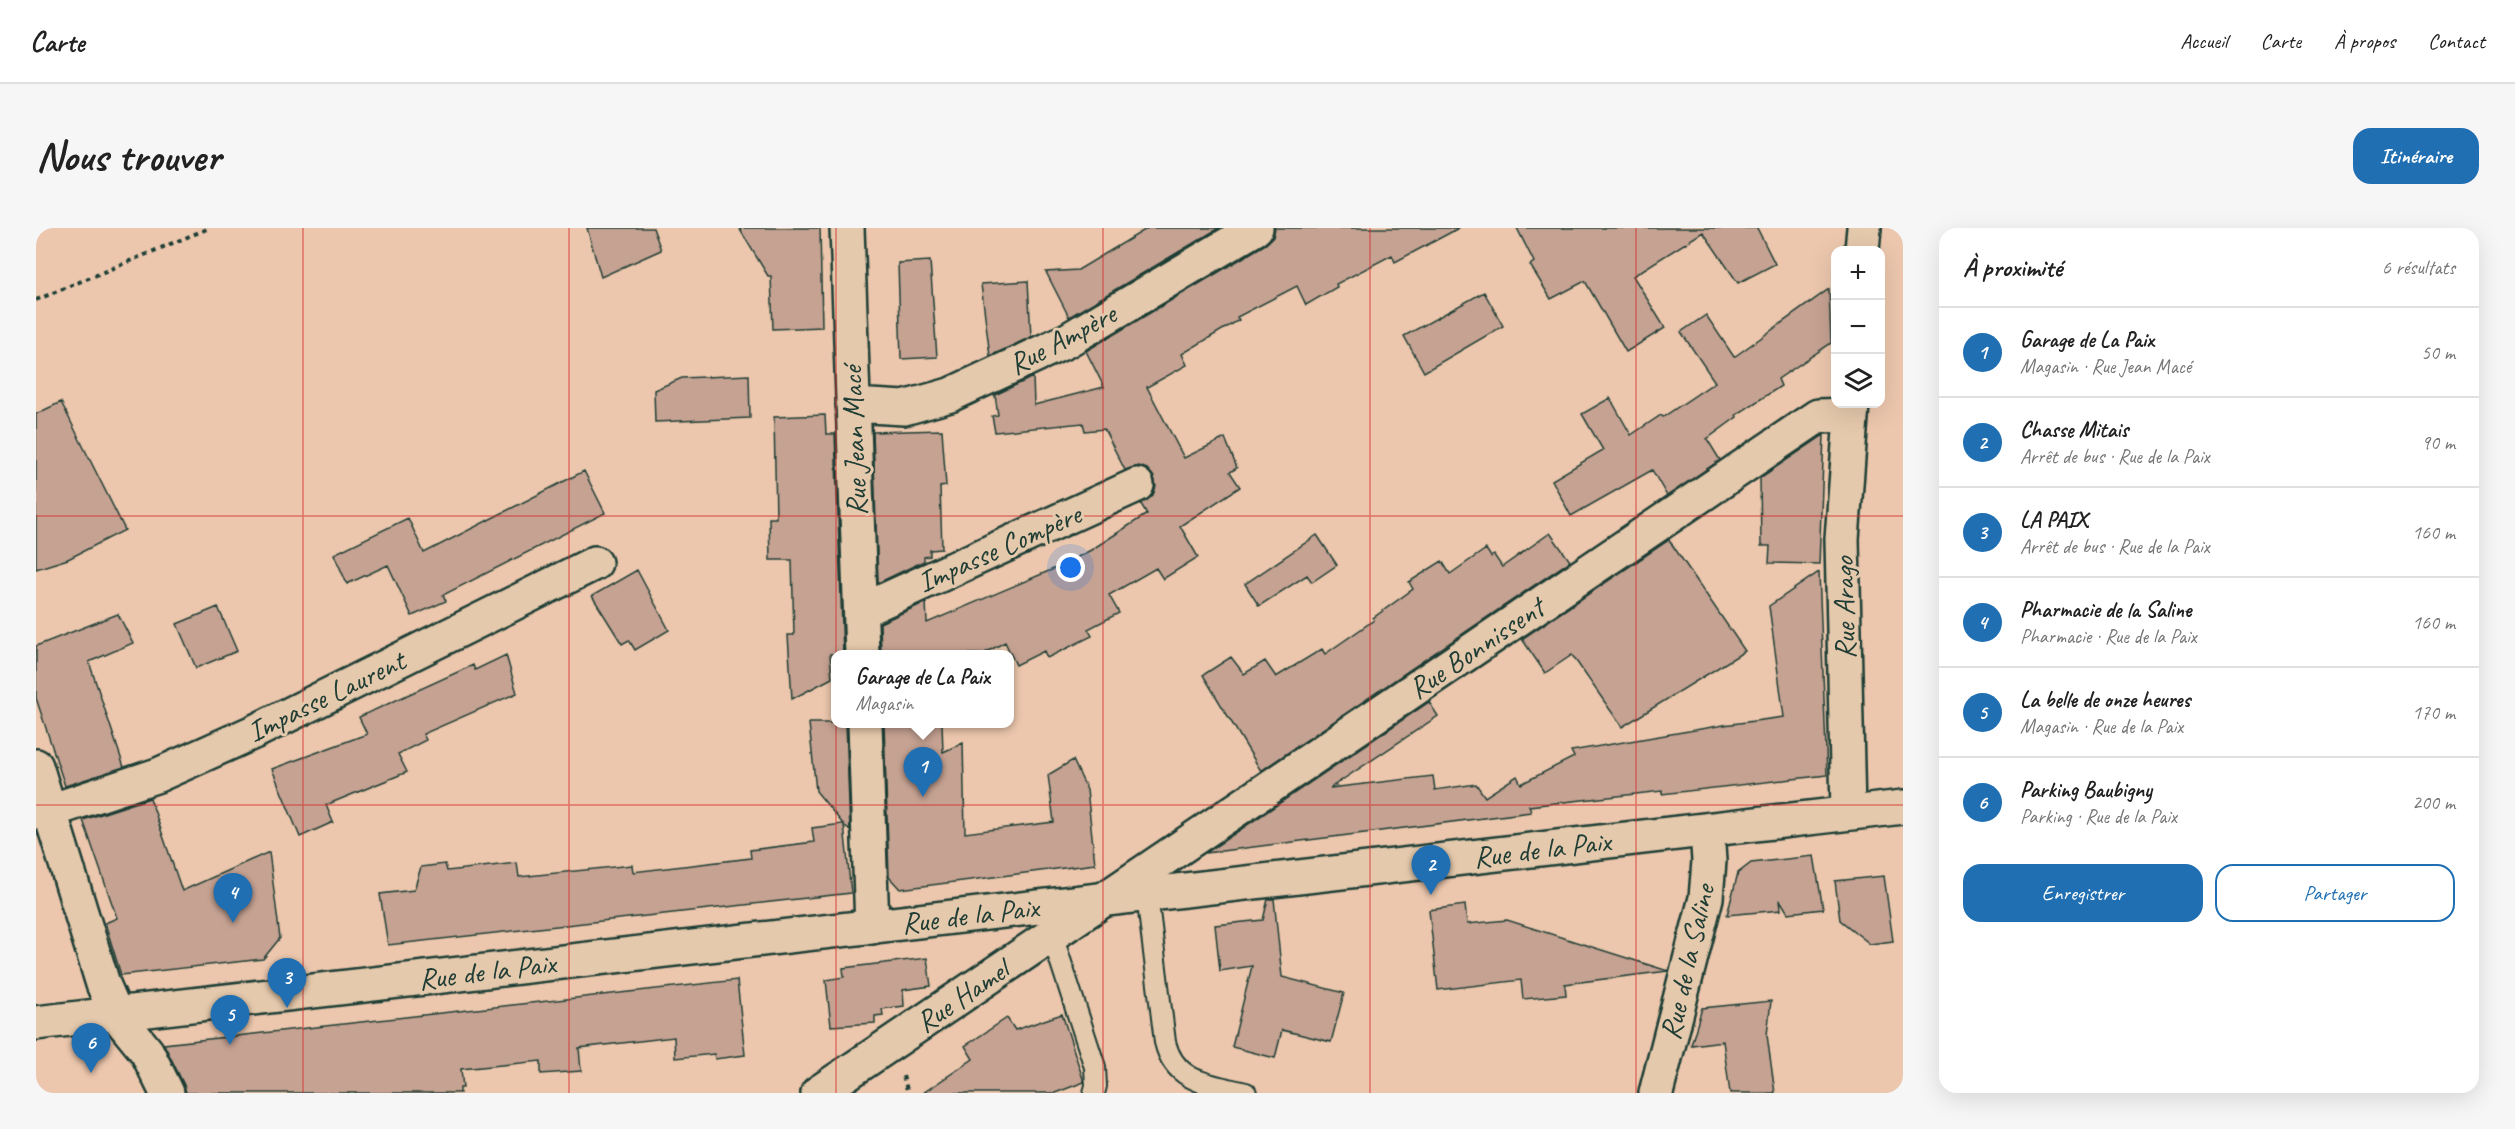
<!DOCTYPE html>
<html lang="fr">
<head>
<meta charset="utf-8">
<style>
  :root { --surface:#fff; --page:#f6f6f6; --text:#222; --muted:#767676; --line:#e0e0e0; --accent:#1f6fb2 }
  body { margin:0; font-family:Caveat,sans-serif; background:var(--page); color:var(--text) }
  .controls { position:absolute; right:18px; top:18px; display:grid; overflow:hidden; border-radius:12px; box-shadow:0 6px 24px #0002 }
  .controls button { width:54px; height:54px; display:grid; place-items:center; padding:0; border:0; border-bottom:2px solid var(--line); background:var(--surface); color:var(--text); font:30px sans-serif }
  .you { position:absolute; left:1035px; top:340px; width:21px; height:21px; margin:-15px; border:4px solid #fff; border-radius:50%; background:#1a73e8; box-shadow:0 0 0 9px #1a73e833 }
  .badge { display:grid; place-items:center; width:39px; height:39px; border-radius:50%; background:var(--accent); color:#fff; font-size:20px; font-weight:700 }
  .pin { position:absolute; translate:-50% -50px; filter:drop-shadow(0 2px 3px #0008) }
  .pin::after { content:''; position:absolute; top:32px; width:21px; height:18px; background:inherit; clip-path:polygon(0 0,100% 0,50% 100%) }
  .popup { position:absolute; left:795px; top:422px; width:183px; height:78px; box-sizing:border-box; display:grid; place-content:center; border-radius:12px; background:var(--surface); filter:drop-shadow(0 2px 4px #0005); font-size:20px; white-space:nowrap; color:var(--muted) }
  .popup b { font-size:22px; color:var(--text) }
  .popup::after { content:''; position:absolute; left:50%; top:100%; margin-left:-12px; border:12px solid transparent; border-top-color:var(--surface) }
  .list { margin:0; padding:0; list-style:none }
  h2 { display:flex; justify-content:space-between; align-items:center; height:78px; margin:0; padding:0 24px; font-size:26px }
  h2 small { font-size:20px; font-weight:400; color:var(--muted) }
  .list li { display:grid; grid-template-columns:39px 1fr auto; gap:18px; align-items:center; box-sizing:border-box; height:90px; padding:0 24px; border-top:2px solid var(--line) }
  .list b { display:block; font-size:22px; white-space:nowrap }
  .list p { margin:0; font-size:20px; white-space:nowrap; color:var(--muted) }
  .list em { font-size:20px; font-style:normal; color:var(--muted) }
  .actions { display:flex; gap:12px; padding:18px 24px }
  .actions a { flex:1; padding:14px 0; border:2px solid var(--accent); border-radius:18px; text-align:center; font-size:21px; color:var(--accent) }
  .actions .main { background:var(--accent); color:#fff }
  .icon { flex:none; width:33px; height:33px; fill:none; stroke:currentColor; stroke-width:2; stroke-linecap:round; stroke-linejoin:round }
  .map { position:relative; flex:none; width:1867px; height:865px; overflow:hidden; border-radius:18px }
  header { display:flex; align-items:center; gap:36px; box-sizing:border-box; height:84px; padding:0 30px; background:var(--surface); border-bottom:2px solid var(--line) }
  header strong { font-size:28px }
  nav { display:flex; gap:33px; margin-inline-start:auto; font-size:21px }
  .intro { display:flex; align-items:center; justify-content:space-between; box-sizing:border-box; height:144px; padding:0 36px }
  h1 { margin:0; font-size:42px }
  .button { padding:15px 27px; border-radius:18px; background:var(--accent); color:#fff; font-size:21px; font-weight:700 }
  main { display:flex; gap:36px; padding:0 36px }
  aside { flex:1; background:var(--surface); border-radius:18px; box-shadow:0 6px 24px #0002 }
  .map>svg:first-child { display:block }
</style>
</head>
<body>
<header>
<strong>Carte</strong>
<nav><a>Accueil</a><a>Carte</a><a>À propos</a><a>Contact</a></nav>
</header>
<div class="intro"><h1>Nous trouver</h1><a class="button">Itinéraire</a></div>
<main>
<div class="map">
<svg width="1867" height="865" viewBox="0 0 1867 865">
  <rect width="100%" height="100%" fill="#ecc7ad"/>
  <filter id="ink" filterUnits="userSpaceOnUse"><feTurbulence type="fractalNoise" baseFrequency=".0167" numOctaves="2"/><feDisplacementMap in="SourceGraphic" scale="12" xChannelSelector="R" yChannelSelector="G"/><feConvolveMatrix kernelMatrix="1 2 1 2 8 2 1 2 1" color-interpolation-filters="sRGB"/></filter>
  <g filter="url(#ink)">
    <!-- building -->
    <path fill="#c6a292" stroke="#1f3d34" stroke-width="1.5" d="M551,0H617L625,22L565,49Z
      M703,0H784L786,99L737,101L735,48H732Z
      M1112,0H1183L1033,89L1010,44L1042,42Z
      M1239,0H1423L1359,34L1356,27L1300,56L1301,59L1270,77L1261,58L1201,89L1203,92L1146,126L1151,137L1111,159L1148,230L1189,210L1201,240L1194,244L1204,259L1144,298L1162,329L1127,351L1120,340L1073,367L1083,385L1052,401L1056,408L1011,430L1008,423L980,437L969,414L947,426H845L844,395L890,374L891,395L1020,340L1055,322L1111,286L1105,276L1117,267L1120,258L1118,249L1111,241L1103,238L1089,242L1068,201L1049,203L1047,195L959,204L956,188L962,187L959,167L997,149L998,177L1068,159L1050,123L1230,16L1237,9Z
      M1481,0H1721L1739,36L1702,55L1667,4L1597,48L1629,100L1590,124L1549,53L1515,71L1494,37L1498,34Z
      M894,33L901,129L865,131L862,35Z
      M992,53L995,109L954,128L945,56Z
      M1793,61L1795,115L1742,151L1745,158L1700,187L1701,189L1671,211L1684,232L1631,268L1616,242L1535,288L1516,252L1567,222L1546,186L1574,170L1595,207L1625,187L1627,189L1679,154L1645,104L1670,87L1698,129Z
      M1448,64L1467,98L1388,144L1368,108Z
      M713,147L714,190L619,194L618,162L646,150Z
      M25,174L89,302L32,331L0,341V186Z
      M789,187L790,206H799L807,426H794L796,450L756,471L752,407H758L756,332H734L733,290H740L738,189Z
      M906,202L910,258L904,259L906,321L894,322V328L888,329V333L842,355L837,204Z
      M1788,207L1783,336L1733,335L1734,318H1725L1724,250Z
      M548,243L569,285L407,367L410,373L376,388L352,337L311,356L298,326L372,290L388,325Z
      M1514,305L1534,333L1225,543L1167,447L1195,429L1208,446L1229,433L1240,449L1286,421L1289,426L1338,392L1337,390L1377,361L1373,354L1406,333L1414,346L1450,321L1455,329L1458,327L1466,339Z
      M1281,307L1301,337L1276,354L1271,347L1223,378L1209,356Z
      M1633,312L1709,423L1586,499L1536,427L1509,445L1486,411Z
      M601,342L633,402L599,422L593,412L586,416L556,368Z
      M1783,344L1791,547L1626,566V563L1493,578L1495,584L1170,625L1393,474L1402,488L1294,560L1397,548L1399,562L1440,556L1449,569L1481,548L1485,556L1538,529L1535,523L1688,497L1748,489L1733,378Z
      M182,379L201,423L160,440L141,396Z
      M82,386L97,415L53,434L88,539L29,558L0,470V418Z
      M470,427L481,465L387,506L390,512L362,526L371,544L290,577L297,594L264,609L236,541L331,506L323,489L437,437L439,442Z
      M773,495H810L814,603L808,597L815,665L352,717L344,666L378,662L385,639L409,636L411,643L481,635L483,649L596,637L597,644L715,630L714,622L778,614L776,600L807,596L780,563Z
      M848,495H906L907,524L927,515L929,605L1018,594L1012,547L1037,532L1051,562L1059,636L864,661L853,649Z
      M114,570L146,663L233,624L244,710L227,731L85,747L69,695L81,690L47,592Z
      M1778,628L1787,681L1752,685L1744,672L1745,682L1691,687L1702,645L1715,635Z
      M1848,648L1857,713L1834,716L1804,692L1799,653Z
      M1232,671H1238L1246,749L1308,765L1295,814L1246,802L1239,830L1196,819L1216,738L1184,743L1179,697L1227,692Z
      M1429,677L1431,696L1471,692L1632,743L1529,756L1530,767L1487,771L1485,752L1402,762L1393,682Z
      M891,730L895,758L867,762L868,778L846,781L847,787L839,788V795L795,798L790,752L808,749L807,740Z
      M701,752L709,827L679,831L678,826L639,830L638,809L543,820L545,843L505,846V833L425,841L427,860H424V865H150L148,857L128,816Z
      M1735,773L1731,807L1739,865H1694L1687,813L1655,817L1666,780Z
      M1026,786L1048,854L1019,865H887L937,831L929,818L971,790L979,802Z"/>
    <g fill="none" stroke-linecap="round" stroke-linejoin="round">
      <defs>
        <path id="lane" d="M1111,667L1129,814C1139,856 1175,856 1210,865
          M1016,707L1059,839L1060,858L1058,865"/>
        <path id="street" d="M811,0L826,426
          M817,177L868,180L914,167L1030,113L1220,0
          M825,383L1101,257
          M829,496L836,699
          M0,538L67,756L80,786L111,824L131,865
          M0,584L29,578L122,547L220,503L559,335
          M782,865L1782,188L1815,187
          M1620,865L1670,670L1673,633L1671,602"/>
        <path id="secondary" d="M1826,22L1828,0
          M1812,585L1806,311L1816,176
          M0,795L1867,579"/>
      </defs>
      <!-- lane casing -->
      <use href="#lane" stroke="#1f3d34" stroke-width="24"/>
      <!-- street casing -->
      <use href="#street" stroke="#1f3d34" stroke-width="38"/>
      <!-- secondary casing -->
      <use href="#secondary" stroke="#1f3d34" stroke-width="38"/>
      <!-- path -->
      <path stroke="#1f3d34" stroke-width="4" stroke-dasharray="4.5 4.5" stroke-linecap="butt" d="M0,72L173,0
        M867,848L872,865"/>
      <!-- lane -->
      <use href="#lane" stroke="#e5c9ac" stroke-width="20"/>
      <!-- street -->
      <use href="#street" stroke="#e5c9ac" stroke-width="33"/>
      <!-- secondary -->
      <use href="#secondary" stroke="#e5c9ac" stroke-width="33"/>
    </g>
  </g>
  <!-- grid -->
  <path fill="none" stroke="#d62828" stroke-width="1.5" stroke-opacity="0.55" d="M267,0V865M533,0V865M800,0V865M1067,0V865M1334,0V865M1600,0V865M0,288H1867M0,577H1867"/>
  <g text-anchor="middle" stroke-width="6" stroke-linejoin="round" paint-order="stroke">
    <!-- street labels -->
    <g font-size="30" fill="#1f3d34" stroke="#e5c9ac">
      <text transform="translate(1026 111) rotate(-28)" y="10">Rue Ampère</text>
      <text transform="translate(818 213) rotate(-92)" y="10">Rue Jean Macé</text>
      <text transform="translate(963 320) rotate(-24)" y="10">Impasse Compère</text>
      <text transform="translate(1808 380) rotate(-91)" y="10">Rue Arago</text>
      <text transform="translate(1440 420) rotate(-34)" y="10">Rue Bonnissent</text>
      <text transform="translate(290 468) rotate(-26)" y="10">Impasse Laurent</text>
      <text transform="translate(1506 621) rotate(-7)" y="10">Rue de la Paix</text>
      <text transform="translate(934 687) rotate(-7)" y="10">Rue de la Paix</text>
      <text transform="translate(1651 734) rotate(-77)" y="10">Rue de la Saline</text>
      <text transform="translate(451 743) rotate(-7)" y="10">Rue de la Paix</text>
      <text transform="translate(926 768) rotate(-34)" y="10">Rue Hamel</text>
    </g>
  </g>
</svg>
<div class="controls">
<button>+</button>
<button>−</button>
<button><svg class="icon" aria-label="layers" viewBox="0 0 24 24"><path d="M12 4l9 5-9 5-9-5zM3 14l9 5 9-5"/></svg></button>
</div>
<div class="you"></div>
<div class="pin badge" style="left:887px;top:569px">1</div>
<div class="popup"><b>Garage de La Paix</b>Magasin</div>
<div class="pin badge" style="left:1395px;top:667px">2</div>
<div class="pin badge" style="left:251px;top:780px">3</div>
<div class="pin badge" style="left:197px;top:695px">4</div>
<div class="pin badge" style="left:194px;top:817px">5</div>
<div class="pin badge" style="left:55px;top:845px">6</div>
</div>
<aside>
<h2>À proximité<small>6 résultats</small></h2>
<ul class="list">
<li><span class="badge">1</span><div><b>Garage de La Paix</b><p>Magasin · Rue Jean Macé</p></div><em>50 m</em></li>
<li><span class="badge">2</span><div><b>Chasse Mitais</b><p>Arrêt de bus · Rue de la Paix</p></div><em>90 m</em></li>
<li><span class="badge">3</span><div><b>LA PAIX</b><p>Arrêt de bus · Rue de la Paix</p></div><em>160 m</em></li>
<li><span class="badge">4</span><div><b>Pharmacie de la Saline</b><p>Pharmacie · Rue de la Paix</p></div><em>160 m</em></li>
<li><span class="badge">5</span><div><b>La belle de onze heures</b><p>Magasin · Rue de la Paix</p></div><em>170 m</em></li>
<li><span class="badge">6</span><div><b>Parking Baubigny</b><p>Parking · Rue de la Paix</p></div><em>200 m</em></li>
</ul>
<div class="actions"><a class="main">Enregistrer</a><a>Partager</a></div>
</aside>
</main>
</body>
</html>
